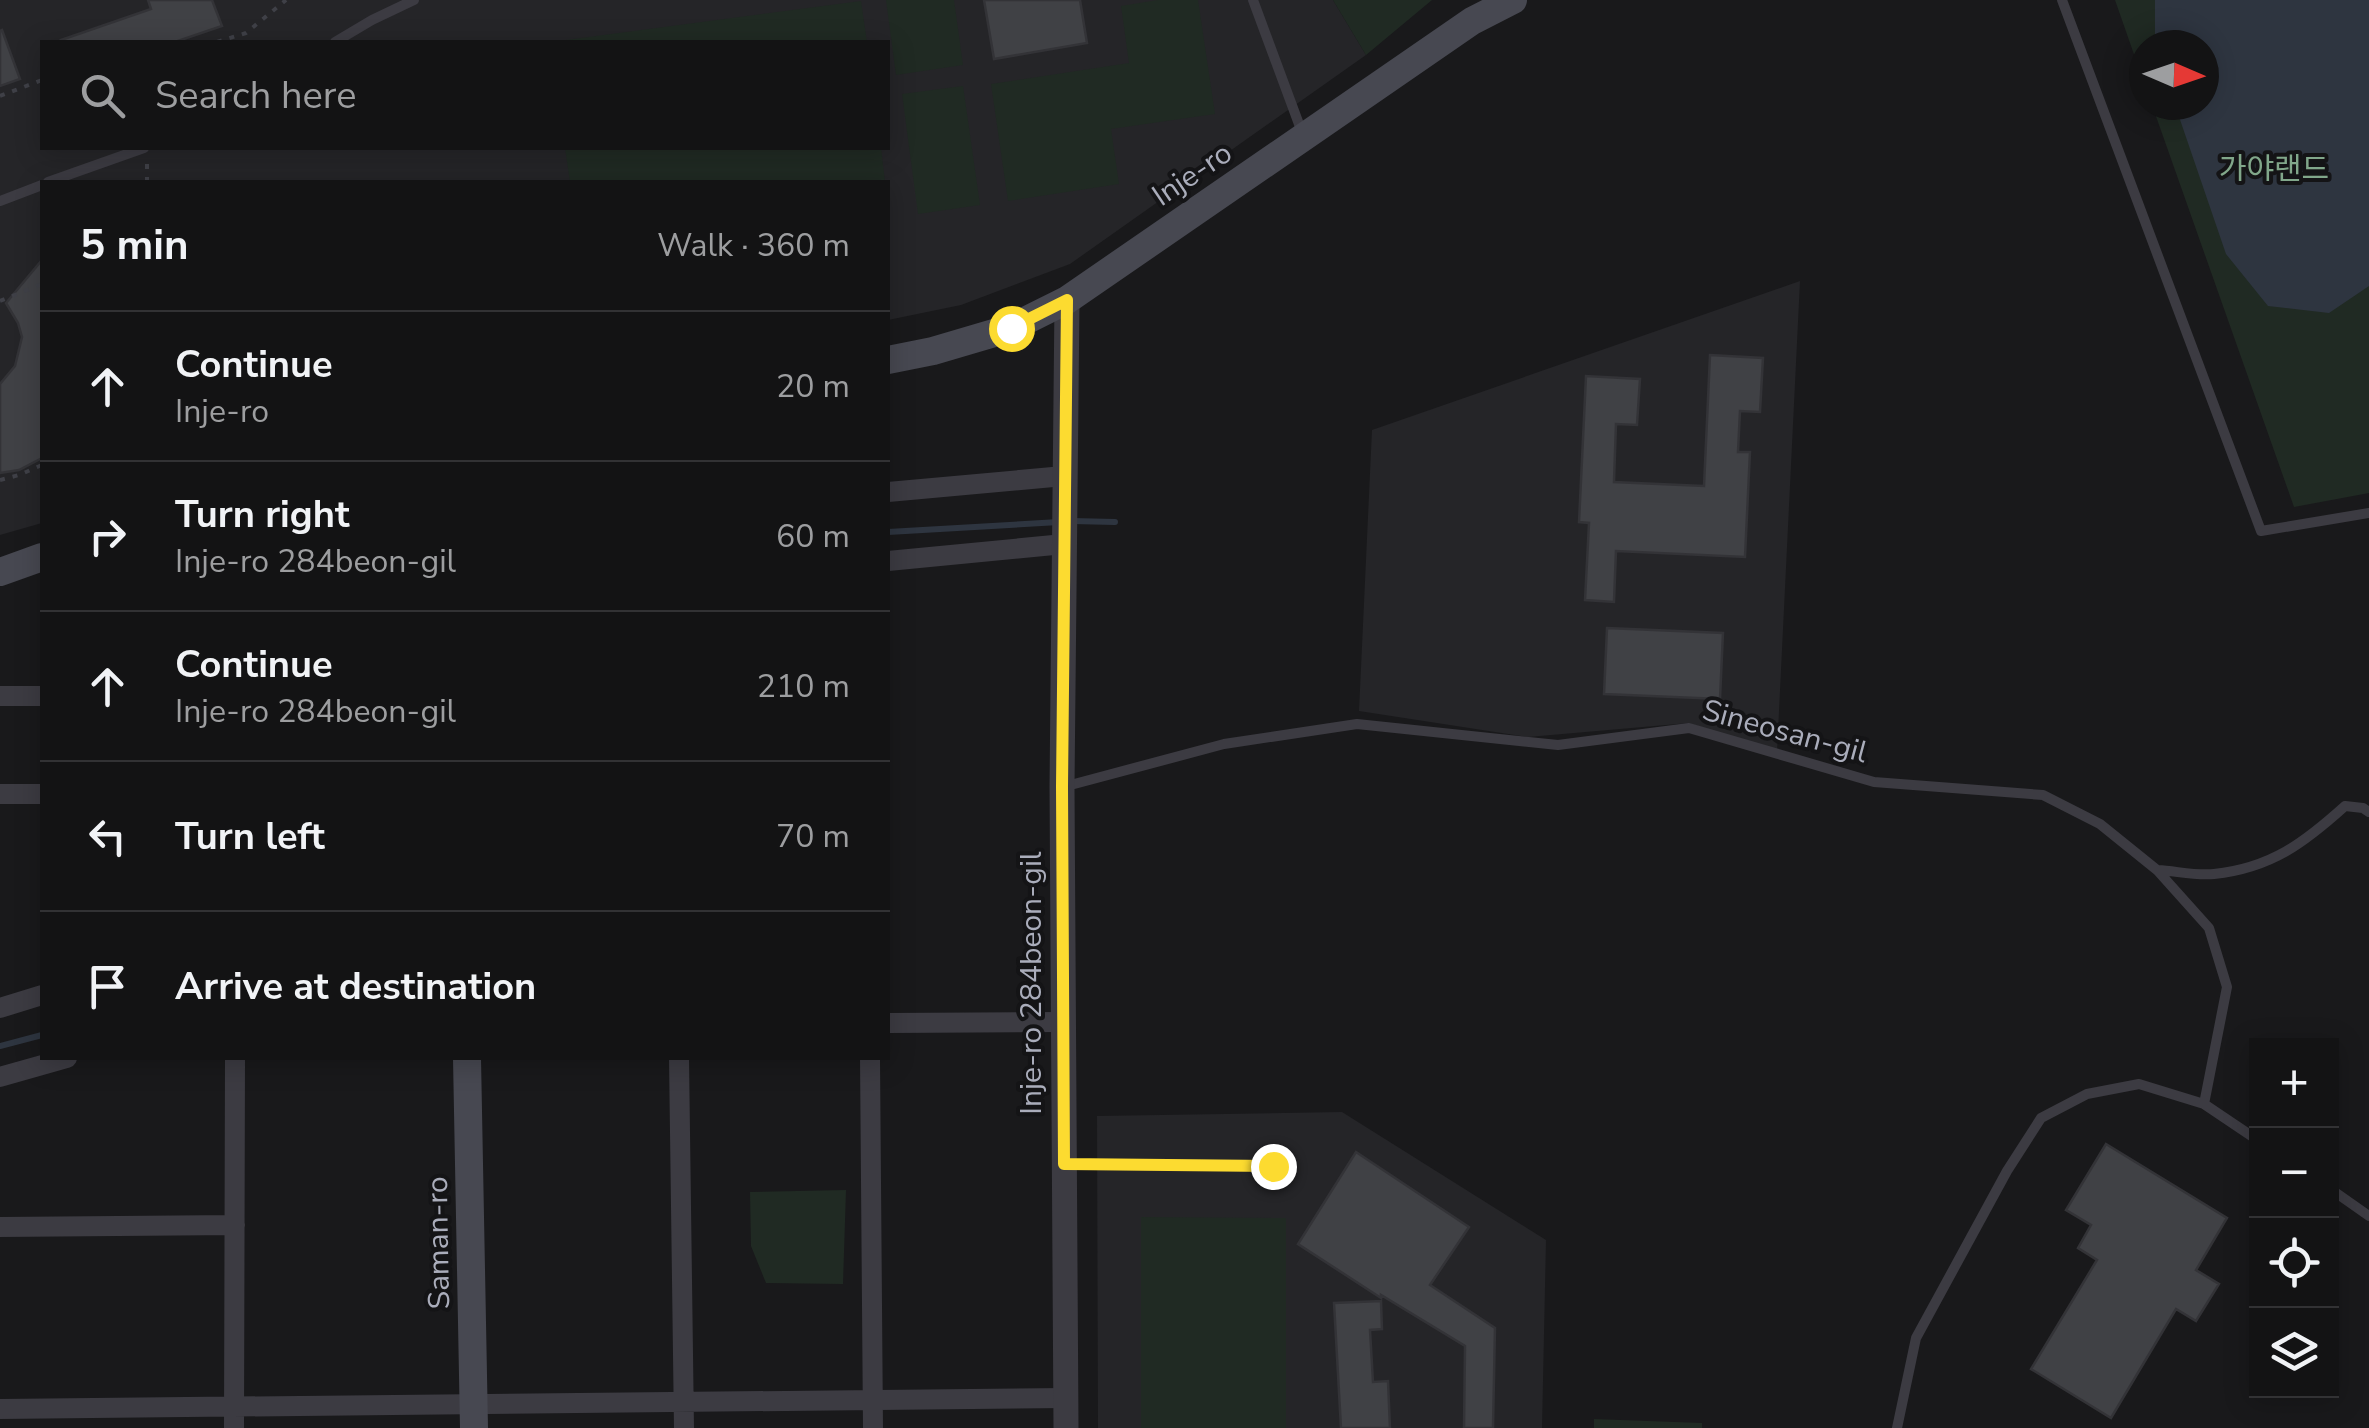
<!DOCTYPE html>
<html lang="en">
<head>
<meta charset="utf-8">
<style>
  :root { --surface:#131314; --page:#202022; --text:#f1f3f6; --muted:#9d9ea0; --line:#323234 }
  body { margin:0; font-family:"Nunito Sans","Noto Sans KR",sans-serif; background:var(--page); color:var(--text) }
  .controls { position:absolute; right:30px; bottom:30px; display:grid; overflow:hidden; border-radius:0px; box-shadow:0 5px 25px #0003 }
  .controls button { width:90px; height:90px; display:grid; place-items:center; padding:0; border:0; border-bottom:2px solid var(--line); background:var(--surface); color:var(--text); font:50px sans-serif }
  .compass { position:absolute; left:2129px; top:30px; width:90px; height:90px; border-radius:50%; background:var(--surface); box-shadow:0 5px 25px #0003; rotate:92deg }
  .stop { position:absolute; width:30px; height:30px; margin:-22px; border:8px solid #fcdb30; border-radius:50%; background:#fff }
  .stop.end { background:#fcdb30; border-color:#fff; box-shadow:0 2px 10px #0008 }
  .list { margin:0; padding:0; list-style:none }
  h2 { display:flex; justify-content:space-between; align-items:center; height:130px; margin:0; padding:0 40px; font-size:42px }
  h2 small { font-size:32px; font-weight:400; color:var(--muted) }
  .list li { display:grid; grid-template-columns:65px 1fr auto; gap:30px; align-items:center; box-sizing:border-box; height:150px; padding:0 40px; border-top:2px solid var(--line) }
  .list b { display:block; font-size:38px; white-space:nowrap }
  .list p { margin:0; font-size:32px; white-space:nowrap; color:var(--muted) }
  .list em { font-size:32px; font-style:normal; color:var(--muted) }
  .icon { flex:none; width:55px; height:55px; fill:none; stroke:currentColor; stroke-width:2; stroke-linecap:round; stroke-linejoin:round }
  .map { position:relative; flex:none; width:2369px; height:1428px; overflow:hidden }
  .search { position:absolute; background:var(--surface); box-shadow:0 5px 25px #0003; left:40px; top:40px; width:850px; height:110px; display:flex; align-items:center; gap:25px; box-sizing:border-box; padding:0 35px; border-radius:0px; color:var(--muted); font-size:38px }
  .panel { position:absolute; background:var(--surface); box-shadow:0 5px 25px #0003; left:40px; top:180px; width:850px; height:880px; border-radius:0px }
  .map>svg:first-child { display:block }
</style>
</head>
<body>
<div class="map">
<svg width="2369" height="1428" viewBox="0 0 2369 1428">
  <rect width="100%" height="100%" fill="#19191b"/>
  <!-- built -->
  <path fill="#252528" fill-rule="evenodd" d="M0,0H1333L1366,55L1070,264L961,305L888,320V182H42V523L0,535ZM42,42H888V148H42Z
    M1800,281L1777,752L1689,723L1528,737L1359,711L1372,430Z
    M1342,1112L1546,1240L1542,1428H1098L1097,1116Z"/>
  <!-- green -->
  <path fill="#202a23" d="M886,0H954L963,65L896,75Z
    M1158,0H1198L1215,114L1111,129L1119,184L1008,201L991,84L1129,63L1121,6Z
    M1333,0H1432L1366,55Z
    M2115,0H2369V493L2294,507L2152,105H2204V45H2144V83Z
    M861,1L867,42H551Z
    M963,86L980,205L918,214L902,94Z
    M565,148H881L885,182H570Z
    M846,1190L843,1284L766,1283L751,1246L750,1192Z
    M1141,1217L1286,1218V1428H1141Z
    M1594,1419L1702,1423V1428H1594Z"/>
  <!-- water -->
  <path fill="#2e3540" d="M2155,0H2369V286L2329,313L2268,306L2226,254L2175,105H2204V45H2155Z"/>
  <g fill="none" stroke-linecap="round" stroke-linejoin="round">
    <!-- stream -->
    <path stroke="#2e3540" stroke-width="6" d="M1072,521L1115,522
      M888,532L1059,522
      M0,1046L42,1035"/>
  </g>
  <!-- building -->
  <path fill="#404145" stroke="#333337" stroke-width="2.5" d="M148,0H212L222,26L175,42H62L61,40L151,9Z
    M984,0H1080L1087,43L994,59Z
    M2,30L20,79L0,86V31Z
    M42,260V458L19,470L0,473V384L15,366L22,337L18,323L6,303Z
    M1710,355L1763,358L1760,412L1740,411L1738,452H1750L1745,557L1616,551L1614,602L1585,600L1589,523L1579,522L1586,376L1640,379L1637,425L1616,424L1614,482L1704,486Z
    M1607,628L1723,633L1720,699L1604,694Z
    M2106,1144L2227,1218L2196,1270L2219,1284L2196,1321L2176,1309L2111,1418L2031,1369L2097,1260L2078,1248L2091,1225L2066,1210Z
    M1356,1152L1469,1227L1430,1285L1495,1328L1493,1428H1464L1465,1346L1381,1295V1298L1298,1244Z
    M1381,1301L1382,1329L1370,1330L1373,1382L1388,1381L1390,1428H1341L1334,1303Z"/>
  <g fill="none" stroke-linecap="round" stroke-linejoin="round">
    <!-- path -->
    <path stroke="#3f4047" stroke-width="4" stroke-dasharray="5 8" stroke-linecap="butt" d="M217,42L246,33L286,0
      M0,96L42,80
      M147,182V162
      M0,301L42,284
      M0,480L19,475L42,465"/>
    <!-- service -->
    <path stroke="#3c3b42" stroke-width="10" d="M1253,0L1303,135
      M2062,0L2261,531L2369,513
      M335,42L372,20L414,0
      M48,182L144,148
      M0,201L42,185
      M1063,787L1224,744L1357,724L1558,745L1689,728L1874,782L2043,795L2100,824L2157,870L2209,928L2227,987L2204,1104L2256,1139
      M2158,870C2176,871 2196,876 2214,874C2271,868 2304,843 2345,806L2363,808L2369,812
      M1065,1164L1273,1166
      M2332,1190L2369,1216
      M1897,1428L1916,1338L2007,1171L2041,1118L2087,1094L2139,1084L2204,1104"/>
    <!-- minor -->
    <path stroke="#3c3b42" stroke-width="20" d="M888,492L1064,476
      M888,561L1064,544
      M0,696H42
      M0,794H42
      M0,1008L42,995
      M888,1023L1065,1022
      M679,1058L684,1428
      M870,1058L873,1428
      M0,1077L67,1058
      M0,1227L235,1225
      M0,1409L1066,1398
      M234,1428L235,1058"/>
    <!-- tertiary -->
    <path stroke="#3c3b42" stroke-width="25" d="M1066,1428L1062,787L1067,300"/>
    <!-- secondary -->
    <path stroke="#474851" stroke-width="28" d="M888,360L933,351L1011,328L1067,300L1472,21L1513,0
      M0,572L42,557
      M467,1058L474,1428"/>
  </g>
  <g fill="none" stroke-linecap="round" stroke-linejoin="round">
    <!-- route -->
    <path stroke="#fcdb30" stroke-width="12" d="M1011,328L1067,300L1062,787L1064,1164L1273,1166"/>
  </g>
  <g text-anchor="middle" stroke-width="8" stroke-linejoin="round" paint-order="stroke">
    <!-- park labels -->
    <g font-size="30" fill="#81a78a" stroke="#141416">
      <text x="2274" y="179">가야랜드</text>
    </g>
    <!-- street labels -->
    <g font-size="30" fill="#aaadbb" stroke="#141416">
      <text transform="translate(1192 174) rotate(-34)" y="10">Inje-ro</text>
      <text transform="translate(1785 731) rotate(15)" y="10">Sineosan-gil</text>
      <text transform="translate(1031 983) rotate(-90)" y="10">Inje-ro 284beon-gil</text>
      <text transform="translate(438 1243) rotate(-91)" y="10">Saman-ro</text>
    </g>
  </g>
</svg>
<div class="controls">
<button>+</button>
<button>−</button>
<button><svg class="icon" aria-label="locate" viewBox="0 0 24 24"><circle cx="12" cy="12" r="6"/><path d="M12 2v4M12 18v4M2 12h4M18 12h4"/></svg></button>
<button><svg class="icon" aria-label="layers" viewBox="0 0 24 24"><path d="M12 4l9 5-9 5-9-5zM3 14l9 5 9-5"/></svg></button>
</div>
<svg class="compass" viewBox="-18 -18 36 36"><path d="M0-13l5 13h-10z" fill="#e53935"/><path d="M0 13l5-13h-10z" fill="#9d9ea0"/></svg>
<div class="stop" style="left:1011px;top:328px"></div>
<div class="stop end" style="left:1273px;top:1166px"></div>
<div class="search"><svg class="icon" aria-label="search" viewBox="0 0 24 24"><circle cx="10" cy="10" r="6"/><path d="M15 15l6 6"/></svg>Search here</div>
<section class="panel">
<h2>5 min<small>Walk · 360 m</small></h2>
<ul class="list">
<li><svg class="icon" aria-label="ahead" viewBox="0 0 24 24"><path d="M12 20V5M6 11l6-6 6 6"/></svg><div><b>Continue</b><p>Inje-ro</p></div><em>20 m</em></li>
<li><svg class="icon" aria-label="right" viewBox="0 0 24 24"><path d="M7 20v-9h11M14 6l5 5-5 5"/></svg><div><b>Turn right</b><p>Inje-ro 284beon-gil</p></div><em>60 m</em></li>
<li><svg class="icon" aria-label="ahead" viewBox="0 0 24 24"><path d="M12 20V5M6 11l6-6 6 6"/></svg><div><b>Continue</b><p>Inje-ro 284beon-gil</p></div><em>210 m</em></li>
<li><svg class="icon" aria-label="left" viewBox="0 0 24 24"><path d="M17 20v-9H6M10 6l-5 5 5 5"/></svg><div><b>Turn left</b></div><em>70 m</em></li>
<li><svg class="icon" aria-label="arrive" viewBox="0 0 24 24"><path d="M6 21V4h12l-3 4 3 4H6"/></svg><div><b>Arrive at destination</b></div></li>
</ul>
</section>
</div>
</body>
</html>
